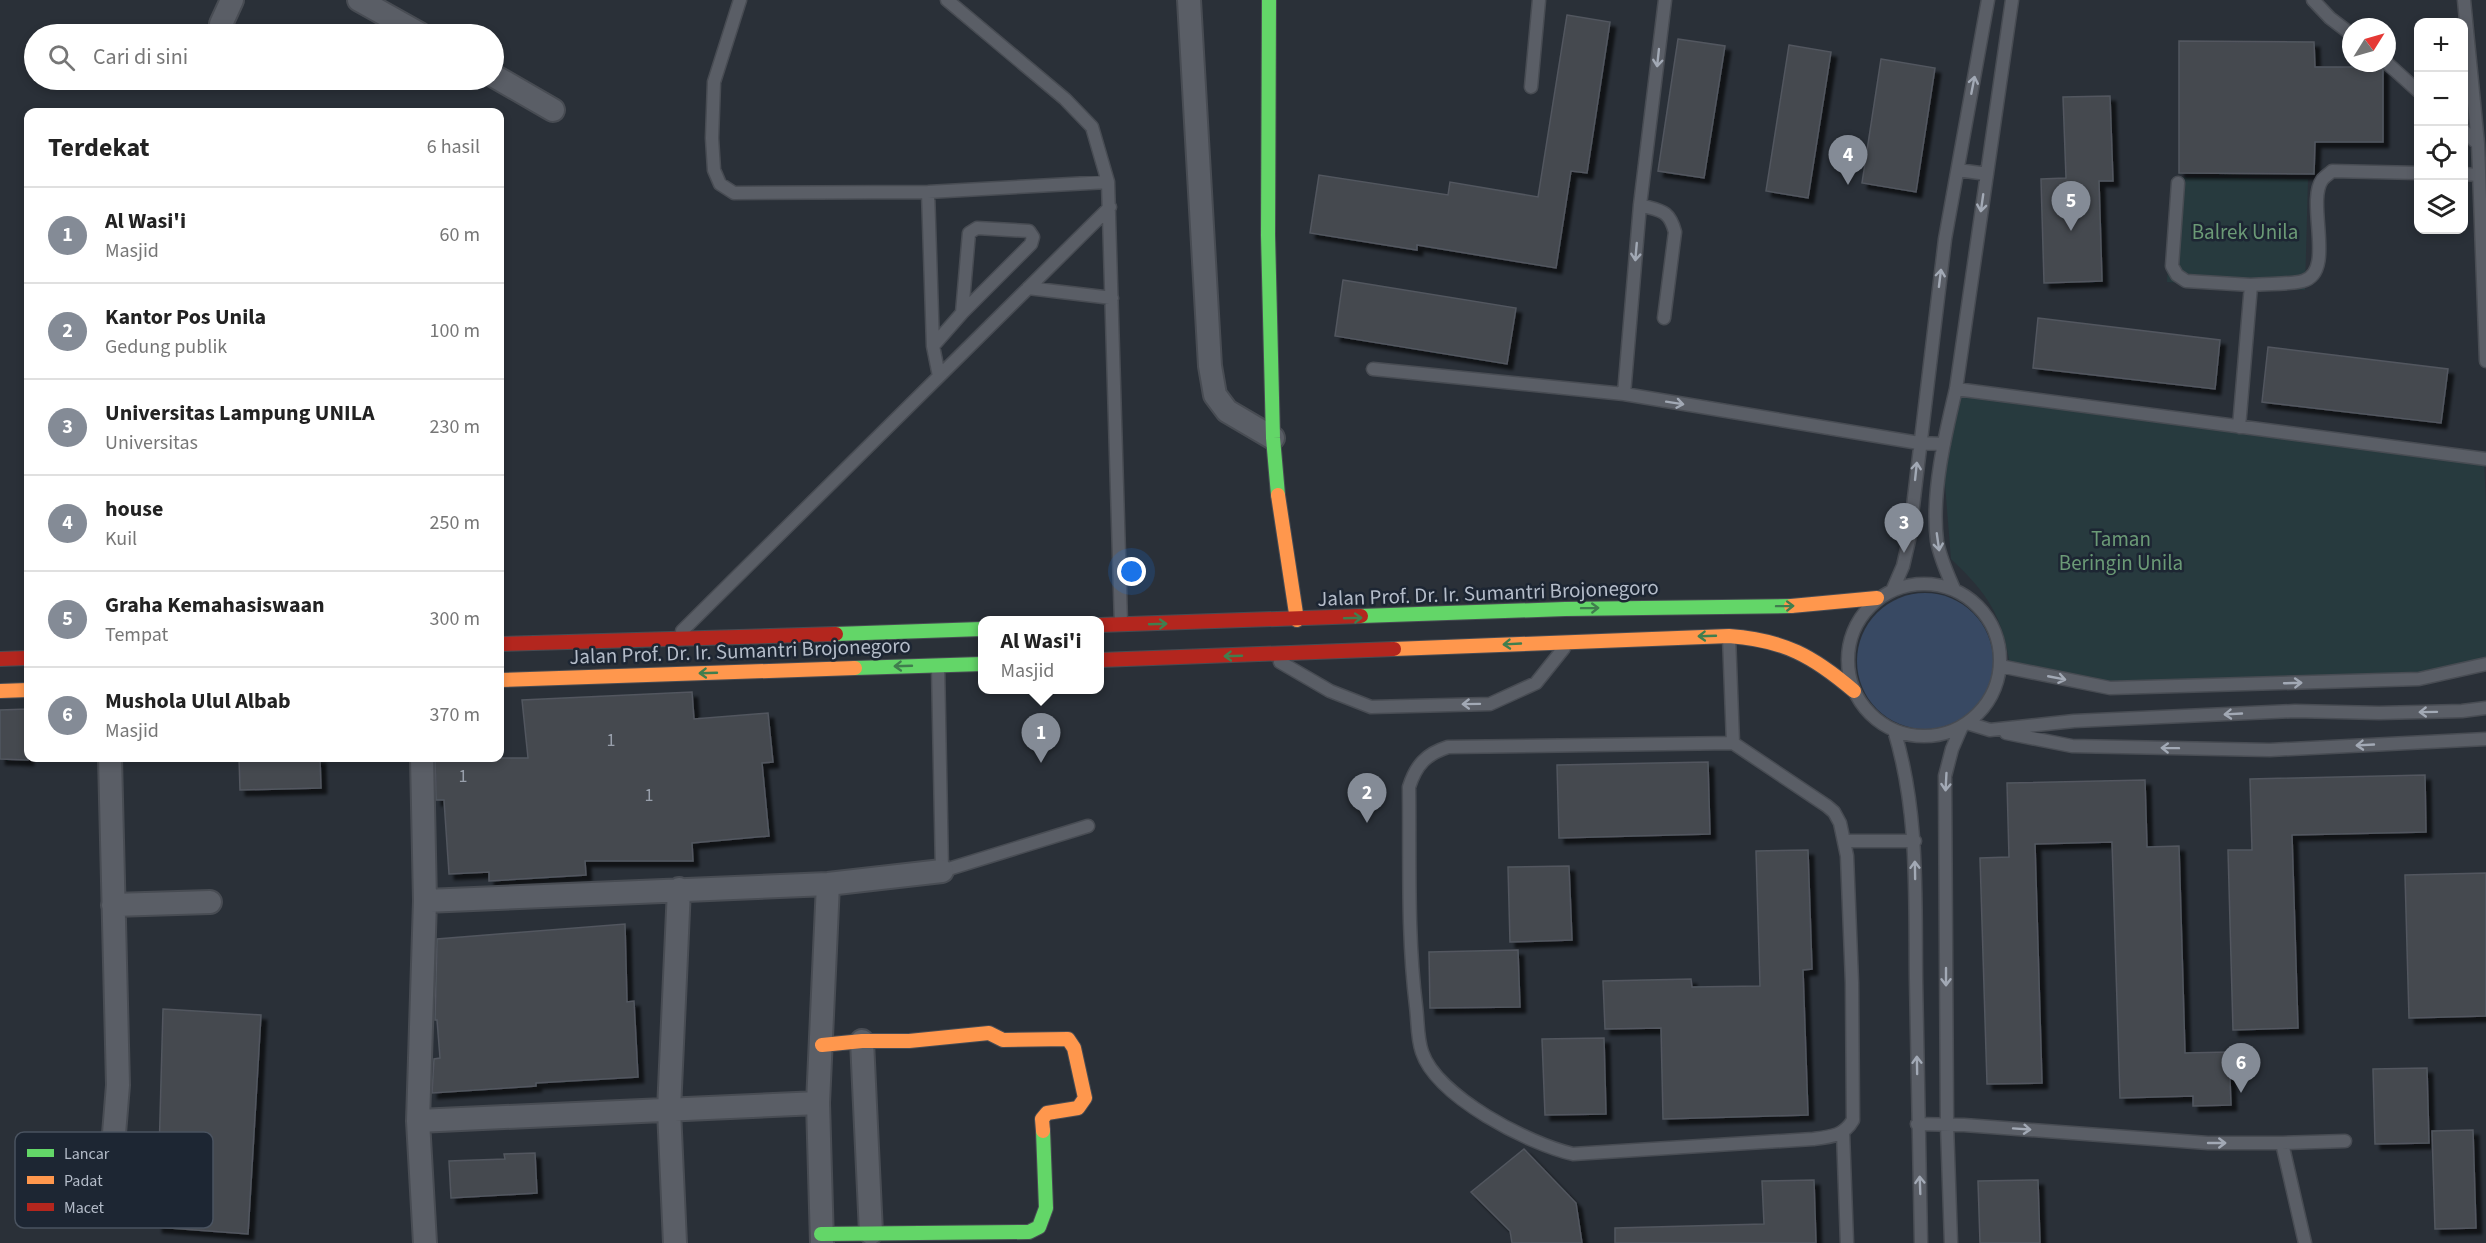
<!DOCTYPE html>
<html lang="id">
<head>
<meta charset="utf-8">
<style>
  :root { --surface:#fff; --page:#f6f6f6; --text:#222; --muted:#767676; --line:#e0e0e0; --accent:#848b96 }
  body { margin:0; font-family:"Source Sans 3",sans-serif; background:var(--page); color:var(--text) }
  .controls { position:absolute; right:18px; top:18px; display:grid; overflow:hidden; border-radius:12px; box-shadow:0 3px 9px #0003 }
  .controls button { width:54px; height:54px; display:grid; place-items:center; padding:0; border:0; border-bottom:2px solid var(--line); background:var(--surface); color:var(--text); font:30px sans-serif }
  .compass { position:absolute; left:2342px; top:18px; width:54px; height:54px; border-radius:50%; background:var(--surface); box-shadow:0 3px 9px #0003; rotate:53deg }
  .you { position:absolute; left:1132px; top:572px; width:21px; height:21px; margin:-15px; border:4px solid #fff; border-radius:50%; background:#1a73e8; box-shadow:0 0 0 9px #1a73e833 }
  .badge { display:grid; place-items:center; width:39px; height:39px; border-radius:50%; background:var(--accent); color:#fff; font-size:20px; font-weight:700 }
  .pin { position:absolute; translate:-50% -50px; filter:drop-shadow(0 2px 3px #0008) }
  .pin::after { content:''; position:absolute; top:32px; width:21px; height:18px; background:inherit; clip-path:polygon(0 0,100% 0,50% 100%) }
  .popup { position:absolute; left:978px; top:616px; width:126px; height:78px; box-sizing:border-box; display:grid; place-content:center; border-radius:12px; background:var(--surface); filter:drop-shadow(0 2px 4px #0005); font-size:20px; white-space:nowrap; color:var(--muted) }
  .popup b { font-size:22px; color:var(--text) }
  .popup::after { content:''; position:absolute; left:50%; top:100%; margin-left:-12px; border:12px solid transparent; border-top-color:var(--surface) }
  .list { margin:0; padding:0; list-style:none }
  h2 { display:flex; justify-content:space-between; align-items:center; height:78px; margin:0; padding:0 24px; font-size:26px }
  h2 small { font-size:20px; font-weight:400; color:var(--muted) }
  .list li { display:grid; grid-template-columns:39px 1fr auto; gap:18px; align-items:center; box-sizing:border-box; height:96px; padding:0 24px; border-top:2px solid var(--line) }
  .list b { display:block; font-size:22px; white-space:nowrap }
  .list p { margin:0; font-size:20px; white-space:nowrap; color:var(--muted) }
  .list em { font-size:20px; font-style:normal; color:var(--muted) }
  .icon { flex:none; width:33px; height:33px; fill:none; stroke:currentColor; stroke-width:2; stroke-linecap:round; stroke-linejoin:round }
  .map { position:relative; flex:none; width:2486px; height:1243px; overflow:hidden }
  .search { position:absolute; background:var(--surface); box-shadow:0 3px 9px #0003; left:24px; top:24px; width:480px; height:66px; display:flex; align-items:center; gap:15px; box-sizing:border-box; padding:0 21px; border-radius:33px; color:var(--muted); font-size:22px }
  .panel { position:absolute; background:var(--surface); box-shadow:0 3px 9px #0003; left:24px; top:108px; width:480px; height:654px; border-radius:12px }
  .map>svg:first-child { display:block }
</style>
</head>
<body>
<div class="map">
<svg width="2486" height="1243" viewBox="0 0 2486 1243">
  <defs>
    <filter id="shadow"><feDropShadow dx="5.5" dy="5.5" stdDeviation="1.5" flood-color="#0009"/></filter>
  </defs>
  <rect width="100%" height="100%" fill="#2a3038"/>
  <!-- green -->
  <path fill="#273a3e" d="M2173,177L2308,179L2305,290L2167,282Z
    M1961,396L2484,459L2486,504V659L2417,677L2113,687L2010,665C2002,615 1988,594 1951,559L1944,472L1948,444Z"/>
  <!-- water -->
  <path fill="#384963" d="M1857 661a68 68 0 1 1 136 0a68 68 0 1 1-136 0Z"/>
  <!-- building -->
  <path fill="#444950" stroke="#52575f" stroke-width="1.5" filter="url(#shadow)" d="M1567,15L1610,22L1587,173L1571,171L1556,268L1417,245V250L1310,233L1319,175L1448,195L1450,182L1538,197Z
    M1678,39L1725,46L1704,178L1658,171Z
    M2179,41L2314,42L2315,67H2380L2383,70V142H2315L2314,174L2179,173Z
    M1789,45L1831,52L1808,198L1766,191Z
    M1881,59L1935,68L1916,192L1862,183Z
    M2110,96L2113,181H2099L2102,281L2044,283L2041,179L2066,178L2063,97Z
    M1343,280L1516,308L1507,364L1335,336Z
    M2038,318L2220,340L2215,389L2033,368Z
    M2268,347L2448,369L2441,423L2262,402Z
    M692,692L694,719L768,713L773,762L762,763L769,836L692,843L693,861H585L586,875L489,881V872L449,874L444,800H436L435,758H528L522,700Z
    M28,709V760L0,759V710Z
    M239,758H320L321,788L240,790Z
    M1708,762L1710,834L1559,838L1557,765Z
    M2425,775L2426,832L2292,835L2298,1028L2233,1030L2228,850H2252L2250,779Z
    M2145,780L2147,847L2179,846L2185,1053L2229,1052L2231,1105L2193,1106V1096L2120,1098L2112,842L2035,844L2042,1083L1987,1084L1980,858L2009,857L2007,783Z
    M1808,850L1812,969L1803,970L1808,1115L1663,1119L1661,1028L1605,1029L1603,981L1691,979L1692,987L1760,986L1756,851Z
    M1569,866L1572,940L1510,942L1508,867Z
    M2486,873V1016L2409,1018L2405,875Z
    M625,924L627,1002L634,1001L638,1077L536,1083V1086L432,1093L434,1059L440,1058L437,1020H435L437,939Z
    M1518,950L1520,1007L1430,1008L1429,952Z
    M163,1009L261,1015L248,1234L157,1227Z
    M1604,1038L1606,1114L1545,1115L1542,1039Z
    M2427,1068L2429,1143L2375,1144L2373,1069Z
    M2473,1130L2476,1228L2435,1229L2432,1131Z
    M1524,1149L1576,1203L1582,1243H1512L1510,1231L1471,1192Z
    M535,1153L537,1193L451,1198L449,1161L505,1159L504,1154Z
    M1814,1180L1816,1243H1615V1228L1764,1224L1762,1181Z
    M2038,1180L2040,1243H1980L1978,1181Z"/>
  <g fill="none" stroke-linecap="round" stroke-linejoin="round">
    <defs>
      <path id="lane" d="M740,0L714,82L712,138L714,170L720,184L734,193L928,192L1108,182
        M947,0L1065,99L1092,127L1108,182L1121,624
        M1665,0L1640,205L1624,394L1919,443L1944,444
        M2313,0L2330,18L2351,34
        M2464,0L2478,144L2486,361
        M2387,63L2418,91
        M1531,87L1539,0
        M2464,131L2478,144
        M1958,170L1987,174
        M2464,174L2478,175
        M2178,183L2172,266L2177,275L2186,281L2251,285
        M928,192L933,346L939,376
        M1640,205C1660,211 1669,209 1675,232L1664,318
        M1028,288L1112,298
        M933,346L962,313L1031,244L1033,237L1029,231L977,228L969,233L962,313
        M1373,369L1624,394
        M1956,389L2486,459
        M2239,427L2251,285C2267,283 2287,285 2303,281C2336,272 2306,203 2322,180C2324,177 2329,174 2332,171L2418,173
        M1848 660a76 76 0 1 1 152 0a76 76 0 1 1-152 0Z
        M1893,589L1903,566L1909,540L1945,239L1988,0
        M1954,589C1947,573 1940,558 1937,541C1931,494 1945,435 1956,389L2012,0
        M682,631L1110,207
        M1729,637L1733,743
        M1280,662L1330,691L1371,707L1490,704L1536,683L1564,648
        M938,666L942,871L1088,826
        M2000,666L2110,688L2419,679L2486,664
        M1967,723L1990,730L2074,721L2295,711L2379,713L2462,711L2486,708
        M1894,730C1919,811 1915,895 1916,979C1917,1067 1919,1155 1921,1243
        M2006,733L2072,746L2270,750L2486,739
        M1733,743L1827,806L1834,812L1840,823L1847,856L1852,983L1853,1120C1844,1136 1830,1137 1813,1139L1573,1154C1529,1144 1437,1097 1422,1052C1417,1038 1418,1021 1416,1006C1407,934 1410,860 1409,787C1416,765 1426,754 1448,747Z
        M1845,841H1915
        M1917,1124L1964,1125L2208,1143H2282L2305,1243
        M1843,1133L1847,1243
        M2282,1143L2345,1141
        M1951,1243L1947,1125L1945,776L1952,749L1962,726"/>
      <path id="street" d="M359,0L420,34
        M1189,0L1210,366L1215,395L1227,411L1273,438
        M221,24L232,0
        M494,76L553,110
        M110,758L118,1085L112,1158
        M422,758L425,901L418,1121L425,1243
        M425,901L828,884L942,871
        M113,905L210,902
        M862,1041L871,1233
        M418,1121L818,1103
        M675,1243L669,1110L679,889
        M822,1243L818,1103L828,884"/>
      <path id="fast" d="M1269,0L1268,235L1273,438L1278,495
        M1361,616L1565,609L1791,606
        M836,634L982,629
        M855,668L982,664
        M821,1234L1029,1232L1039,1227L1046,1208L1043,1131"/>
      <path id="slow" d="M1278,495L1297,620
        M1791,606L1877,598
        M1394,649L1729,636C1784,640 1813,656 1854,691
        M500,680L855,668
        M0,691L28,690
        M822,1045L862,1041H909L989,1033L1003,1040L1068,1039L1074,1048L1085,1098L1078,1108L1047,1113L1042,1119L1043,1131"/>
      <path id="jam" d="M1100,625L1361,616
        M500,644L836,634
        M0,659L28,658
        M1100,660L1394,649"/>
    </defs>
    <!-- lane casing -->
    <use href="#lane" stroke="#484c53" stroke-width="15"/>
    <!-- street casing -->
    <use href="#street" stroke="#484c53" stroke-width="26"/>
    <!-- fast casing -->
    <use href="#fast" stroke="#484c53" stroke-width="16"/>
    <!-- slow casing -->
    <use href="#slow" stroke="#484c53" stroke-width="16"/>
    <!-- jam casing -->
    <use href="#jam" stroke="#484c53" stroke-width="16"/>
    <!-- lane -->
    <use href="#lane" stroke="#5a5e66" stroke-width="12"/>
    <!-- street -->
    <use href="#street" stroke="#5a5e66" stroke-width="22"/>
    <!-- fast -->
    <use href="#fast" stroke="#63d668" stroke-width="14"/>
    <!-- slow -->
    <use href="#slow" stroke="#ff974d" stroke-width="14"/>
    <!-- jam -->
    <use href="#jam" stroke="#b3261e" stroke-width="14"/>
  </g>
  <!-- one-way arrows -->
  <defs><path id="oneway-shaft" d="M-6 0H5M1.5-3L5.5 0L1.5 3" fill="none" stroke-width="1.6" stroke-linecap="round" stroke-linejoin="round" transform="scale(1.5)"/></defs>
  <g stroke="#a2a9b5">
    <use href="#oneway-shaft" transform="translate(1658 58) rotate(96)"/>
    <use href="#oneway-shaft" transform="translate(1973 85) rotate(-79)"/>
    <use href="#oneway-shaft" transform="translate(1982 203) rotate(98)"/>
    <use href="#oneway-shaft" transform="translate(1636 252) rotate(95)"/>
    <use href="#oneway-shaft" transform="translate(1940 278) rotate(-83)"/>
    <use href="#oneway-shaft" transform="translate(1675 403) rotate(9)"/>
    <use href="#oneway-shaft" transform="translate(1916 471) rotate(-84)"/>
    <use href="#oneway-shaft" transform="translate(1938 542) rotate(82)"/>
    <use href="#oneway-shaft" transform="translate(2057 678) rotate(11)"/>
    <use href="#oneway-shaft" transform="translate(2293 683) rotate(-2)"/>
    <use href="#oneway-shaft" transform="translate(1471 704) rotate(179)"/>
    <use href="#oneway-shaft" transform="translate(2428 712) rotate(179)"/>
    <use href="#oneway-shaft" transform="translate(2233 714) rotate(177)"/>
    <use href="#oneway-shaft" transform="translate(2365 745) rotate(177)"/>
    <use href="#oneway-shaft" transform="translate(2170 748) rotate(-179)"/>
    <use href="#oneway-shaft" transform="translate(1946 782) rotate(93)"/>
    <use href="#oneway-shaft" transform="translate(1915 870) rotate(-91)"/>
    <use href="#oneway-shaft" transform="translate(1946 977) rotate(90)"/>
    <use href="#oneway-shaft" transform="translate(1917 1065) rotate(-91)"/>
    <use href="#oneway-shaft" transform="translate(2022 1129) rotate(4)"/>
    <use href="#oneway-shaft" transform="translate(2217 1143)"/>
    <use href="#oneway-shaft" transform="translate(1920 1185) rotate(-92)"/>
  </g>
  <g stroke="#407e4e">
    <use href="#oneway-shaft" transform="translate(1785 606) rotate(-1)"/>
    <use href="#oneway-shaft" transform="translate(1590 608) rotate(-1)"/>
    <use href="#oneway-shaft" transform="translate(1353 618) rotate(-2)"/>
    <use href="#oneway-shaft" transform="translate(1158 624) rotate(-2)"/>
    <use href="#oneway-shaft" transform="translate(1707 636) rotate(178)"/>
    <use href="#oneway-shaft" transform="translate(1512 644) rotate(177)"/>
    <use href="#oneway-shaft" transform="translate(1233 656) rotate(178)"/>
    <use href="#oneway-shaft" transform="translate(903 666) rotate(178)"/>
    <use href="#oneway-shaft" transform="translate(708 673) rotate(178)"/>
  </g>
  <g text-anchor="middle" stroke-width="5" stroke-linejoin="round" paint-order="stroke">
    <!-- number labels -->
    <g font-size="18" fill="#989fab">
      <text x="611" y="746">1</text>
      <text x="463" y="782">1</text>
      <text x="649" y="801">1</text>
    </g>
    <!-- park labels -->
    <g font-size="21" fill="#6b9a76" stroke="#1d2633">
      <text x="2245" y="239">Balrek Unila</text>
      <text x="2121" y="546">Taman<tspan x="2121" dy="24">Beringin Unila</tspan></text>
    </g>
    <!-- street labels -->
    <g font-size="21" fill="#b4bcc9" stroke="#1d2633">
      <text transform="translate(1488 593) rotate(-2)" y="7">Jalan Prof. Dr. Ir. Sumantri Brojonegoro</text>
      <text transform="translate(740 651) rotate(-2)" y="7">Jalan Prof. Dr. Ir. Sumantri Brojonegoro</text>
    </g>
  </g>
  <!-- legend -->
  <rect x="15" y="1132" width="198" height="96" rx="9" fill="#1d2633" stroke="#4a5360" stroke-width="1.5"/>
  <rect x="27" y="1149" width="27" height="8" fill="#63d668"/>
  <rect x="27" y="1176" width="27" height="8" fill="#ff974d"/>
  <rect x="27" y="1203" width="27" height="8" fill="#b3261e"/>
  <g font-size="16" fill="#b4bcc9">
    <text x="64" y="1159">Lancar</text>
    <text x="64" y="1186">Padat</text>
    <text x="64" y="1213">Macet</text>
  </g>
</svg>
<div class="controls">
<button>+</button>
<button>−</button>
<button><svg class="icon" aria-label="locate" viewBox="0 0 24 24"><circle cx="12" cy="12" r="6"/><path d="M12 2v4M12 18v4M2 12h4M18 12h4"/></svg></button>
<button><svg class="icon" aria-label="layers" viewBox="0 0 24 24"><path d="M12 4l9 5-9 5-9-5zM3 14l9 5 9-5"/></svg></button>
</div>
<svg class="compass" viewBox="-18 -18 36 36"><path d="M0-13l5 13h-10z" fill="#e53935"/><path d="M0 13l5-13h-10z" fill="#767676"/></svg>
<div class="you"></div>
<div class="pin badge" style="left:1041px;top:763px">1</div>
<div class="popup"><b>Al Wasi'i</b>Masjid</div>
<div class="pin badge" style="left:1367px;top:823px">2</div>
<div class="pin badge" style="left:1904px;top:553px">3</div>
<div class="pin badge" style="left:1848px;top:185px">4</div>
<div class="pin badge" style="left:2071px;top:231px">5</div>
<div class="pin badge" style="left:2241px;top:1093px">6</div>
<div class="search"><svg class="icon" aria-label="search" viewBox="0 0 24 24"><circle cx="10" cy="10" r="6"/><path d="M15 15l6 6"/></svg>Cari di sini</div>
<section class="panel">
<h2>Terdekat<small>6 hasil</small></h2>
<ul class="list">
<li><span class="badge">1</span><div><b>Al Wasi'i</b><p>Masjid</p></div><em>60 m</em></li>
<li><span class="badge">2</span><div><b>Kantor Pos Unila</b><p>Gedung publik</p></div><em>100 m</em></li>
<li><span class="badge">3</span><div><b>Universitas Lampung UNILA</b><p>Universitas</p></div><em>230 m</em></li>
<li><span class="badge">4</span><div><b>house</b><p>Kuil</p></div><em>250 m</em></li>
<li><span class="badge">5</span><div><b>Graha Kemahasiswaan</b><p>Tempat</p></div><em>300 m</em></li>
<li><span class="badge">6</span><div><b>Mushola Ulul Albab</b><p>Masjid</p></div><em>370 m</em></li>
</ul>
</section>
</div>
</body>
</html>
